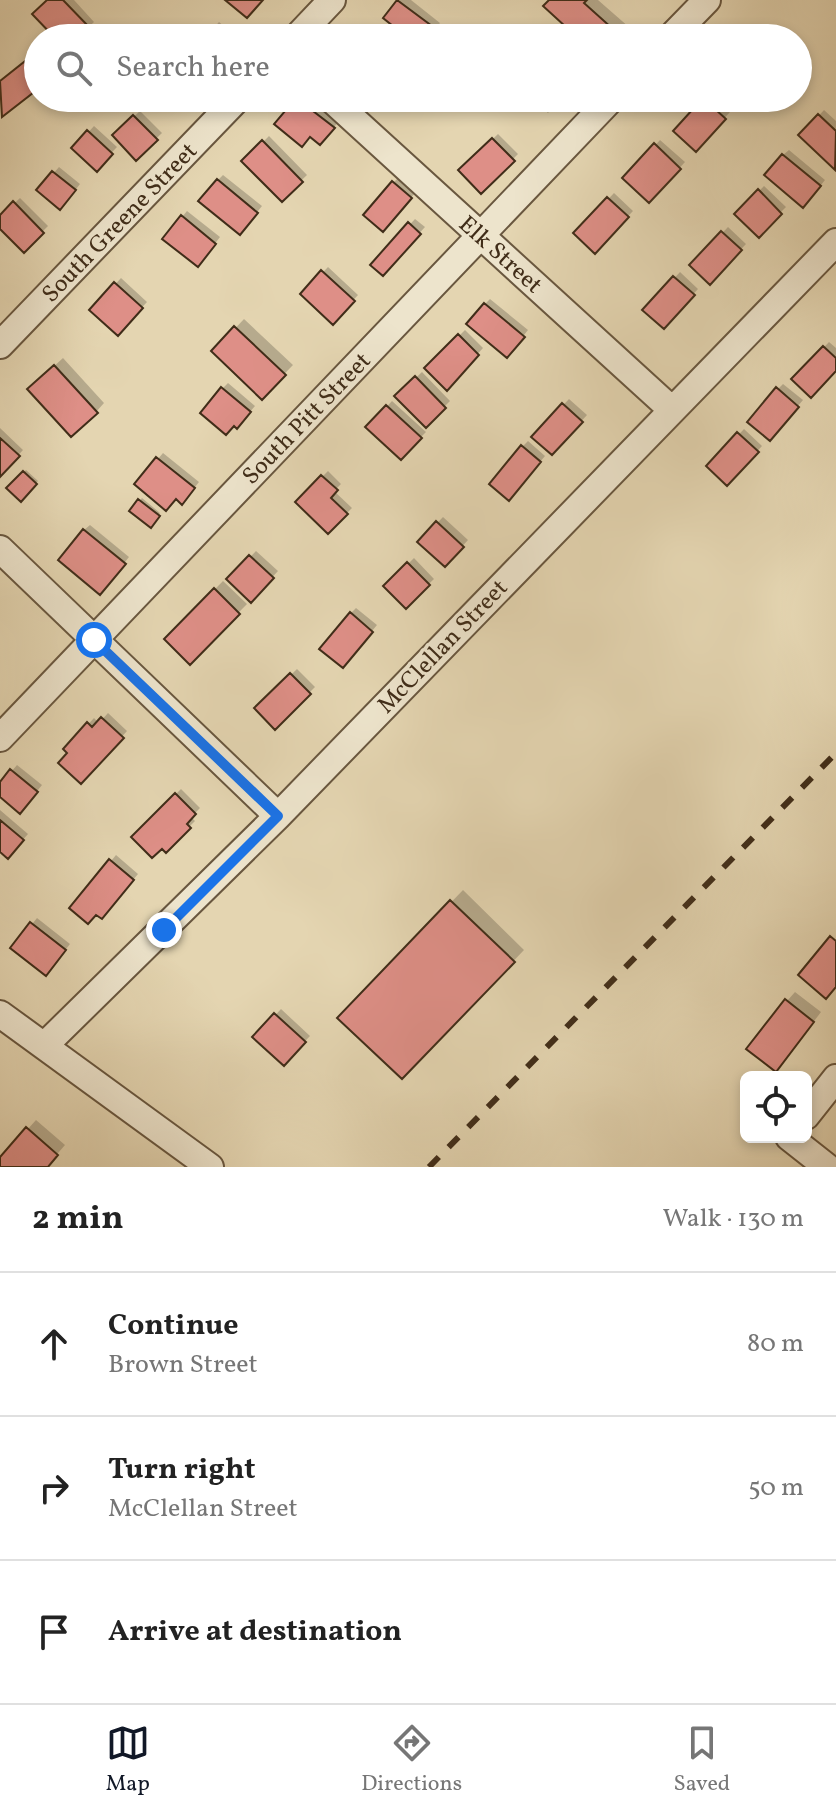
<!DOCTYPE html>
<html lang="en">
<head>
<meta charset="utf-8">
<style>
  :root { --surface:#fff; --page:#f2f2f2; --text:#222; --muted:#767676; --line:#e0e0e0; --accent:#111827 }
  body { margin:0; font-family:Vollkorn,serif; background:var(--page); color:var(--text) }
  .controls { position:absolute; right:24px; bottom:24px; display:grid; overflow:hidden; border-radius:12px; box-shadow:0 4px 12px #0003 }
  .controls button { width:72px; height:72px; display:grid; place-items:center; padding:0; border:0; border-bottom:2px solid var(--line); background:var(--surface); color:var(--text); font:40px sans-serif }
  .stop { position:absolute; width:24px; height:24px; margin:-18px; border:6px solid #1a73e8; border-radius:50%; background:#fff }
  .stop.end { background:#1a73e8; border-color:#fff; box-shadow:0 2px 8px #0008 }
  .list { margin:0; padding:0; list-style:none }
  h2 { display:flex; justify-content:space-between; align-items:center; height:104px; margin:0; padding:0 32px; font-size:34px }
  h2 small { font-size:26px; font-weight:400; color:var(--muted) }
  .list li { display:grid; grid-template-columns:52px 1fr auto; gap:24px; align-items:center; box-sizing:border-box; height:144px; padding:0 32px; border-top:2px solid var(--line) }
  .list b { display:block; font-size:30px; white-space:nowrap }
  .list p { margin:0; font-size:26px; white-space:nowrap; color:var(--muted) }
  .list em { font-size:26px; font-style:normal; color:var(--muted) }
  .icon { flex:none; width:44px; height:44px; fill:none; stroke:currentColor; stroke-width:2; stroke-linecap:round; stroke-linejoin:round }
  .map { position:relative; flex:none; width:836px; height:1167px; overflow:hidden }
  .search { position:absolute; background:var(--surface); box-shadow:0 4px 12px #0003; left:24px; right:24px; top:24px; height:88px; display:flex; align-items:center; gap:20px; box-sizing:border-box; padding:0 28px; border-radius:44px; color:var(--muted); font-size:30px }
  .sheet { height:536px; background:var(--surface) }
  nav { display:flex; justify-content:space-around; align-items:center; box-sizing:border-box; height:112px; border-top:2px solid var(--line); background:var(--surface); font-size:22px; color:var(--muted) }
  nav a { display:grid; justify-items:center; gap:4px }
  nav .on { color:var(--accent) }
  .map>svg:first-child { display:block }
</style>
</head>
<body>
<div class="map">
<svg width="836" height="1167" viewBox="0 0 836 1167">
  <rect width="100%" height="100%" fill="#e4d5b1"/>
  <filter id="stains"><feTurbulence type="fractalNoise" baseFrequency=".0025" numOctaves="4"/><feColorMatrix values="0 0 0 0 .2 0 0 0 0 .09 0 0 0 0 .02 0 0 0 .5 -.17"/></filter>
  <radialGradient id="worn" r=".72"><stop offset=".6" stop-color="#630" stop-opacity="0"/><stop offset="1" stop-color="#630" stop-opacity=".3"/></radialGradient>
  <!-- shadow -->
  <path fill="#0003" d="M49,0H74L94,22L77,38H58Z
    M400,0H411L440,23L428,38H412L386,18Z
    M551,0H598L630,28L621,38H581Z
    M219,22L238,38H205Z
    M36,54L38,87L3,115L0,82Z
    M299,98H311L339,121L326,137L277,124Z
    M706,98H714L730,112L696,149L676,131Z
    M730,98H746L739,105Z
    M824,110L836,121L835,167L801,135Z
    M140,111L162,133L136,158L114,135Z
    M94,126L117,147L96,169L74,148Z
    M498,134L518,154L481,191L461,170Z
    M269,136L307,175L282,199L244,161Z
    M660,140L685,162L649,201L625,178Z
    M789,150L825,180L809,200L783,155Z
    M59,167L80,184L66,202L39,190Z
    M223,175L262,206L245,227L218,180Z
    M399,177L416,192L388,224L393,183Z
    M764,186L786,207L758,235L737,214Z
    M614,193L633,211L595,251L576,233Z
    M20,198L48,226L24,250L0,226V217Z
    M187,211L220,237L203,259L182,217Z
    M415,219L425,227L383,273L373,264Z
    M728,227L746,244L710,282L692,265Z
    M328,267L358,295L333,322L302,294Z
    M680,272L698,289L664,326L645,310Z
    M121,278L147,302L118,333L92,310Z
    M490,299L528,330L512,350L485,304Z
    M244,319L293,365L262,397L214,351Z
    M465,330L483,348L447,388L427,368Z
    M829,342L836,348V368L794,379Z
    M63,358L104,403L96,412L38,381Z
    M422,372L450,401L426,425L397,396Z
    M228,383L255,406L242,421L222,389Z
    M783,384L803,400L775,433L778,389Z
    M569,399L587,415L552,453L534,436Z
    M392,401L426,432L401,457L368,427Z
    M0,428L23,450L0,475Z
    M744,429L762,446L727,484L709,466Z
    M528,441L545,456L514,493L522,447Z
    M163,453L199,482L187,497H176L137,484Z
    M26,470L38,481L21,499L9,488Z
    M328,471L341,484L334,491L352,508L328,532L297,502Z
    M142,498L160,513L151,525L132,510Z
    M443,517L468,540L445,565L420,541Z
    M90,525L129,557L105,587L84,530Z
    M256,551L278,571L251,600L229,579Z
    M414,558L434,579L406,606L386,586Z
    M223,581L247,604L190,662L166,639Z
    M356,608L377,625L348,660L351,613Z
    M297,669L315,687L275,727L257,708Z
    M108,713L127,731L81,781L65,749L94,718L99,723Z
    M17,765L42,785L25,806L0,795V785Z
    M181,789L200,808L191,817L195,821L166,850L133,837Z
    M0,810L28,834L13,851L0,849Z
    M116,855L138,874L107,911L111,861Z
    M463,890L524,950L402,1077L340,1017Z
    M37,918L70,944L51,968L13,948Z
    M795,992L821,1012L784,1061L787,1001Z
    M281,1009L310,1036L284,1063L255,1037Z
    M36,1120L65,1145L46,1167H0V1160Z"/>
  <!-- building -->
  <path fill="#de8f87" stroke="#402d19" stroke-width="2" d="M47,0H63L90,28L79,38H55L32,14Z
    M225,0H263L247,18Z
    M397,0L436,29L430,38H408L383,18Z
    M549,0H587L584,3L623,38H578L543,6Z
    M29,58L38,69V89L2,117L0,81Z
    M296,98L335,128L320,145L310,137L302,147L274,124Z
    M535,98H562L548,111Z
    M703,98L726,119L696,152L673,131Z
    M818,114L836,131L835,170L798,135Z
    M133,115L158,140L136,161L112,135Z
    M87,130L113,154L97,172L71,148Z
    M492,138L515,161L481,194L458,170Z
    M262,140L303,182L282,202L241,161Z
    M654,143L681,169L649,203L622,178Z
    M782,154L821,186L803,208L764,175Z
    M52,171L76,190L60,210L36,190Z
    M217,179L258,213L240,235L198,201Z
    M392,181L412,198L383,232L363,215Z
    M758,189L782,214L759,238L734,214Z
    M607,197L629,217L595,254L573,233Z
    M13,201L44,233L24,253L0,229V215Z
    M181,215L216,244L198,267L162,239Z
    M408,222L421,234L383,276L370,265Z
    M721,231L742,250L710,285L689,265Z
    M321,270L355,301L333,325L300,294Z
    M673,276L695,295L664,329L642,310Z
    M114,282L143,308L118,336L89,310Z
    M484,303L525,337L507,358L466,324Z
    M234,326L286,375L262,400L211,351Z
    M458,334L479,355L447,391L424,368Z
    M823,346L836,358V371L811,398L791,379Z
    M54,365L98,413L71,437L27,389Z
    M415,376L446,408L426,428L394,396Z
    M221,387L251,412L237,429L234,426L226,435L200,413Z
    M776,387L799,407L770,441L747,422Z
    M562,403L583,422L552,455L531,437Z
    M386,405L422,438L401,460L365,427Z
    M737,432L759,452L727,486L706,466Z
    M0,438L20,456L0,477Z
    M521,445L541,462L509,501L489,484Z
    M156,457L195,488L182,505L176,499L166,511L134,484Z
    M23,471L37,484L21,502L6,488Z
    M321,475L338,490L331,498L348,514L328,534L295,502Z
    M138,499L160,516L151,528L129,511Z
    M436,521L464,547L445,567L417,542Z
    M83,529L126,564L100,595L58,560Z
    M249,555L274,578L251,603L226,579Z
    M407,562L430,585L406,609L383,586Z
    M214,588L240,614L190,665L164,639Z
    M350,612L373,632L343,668L319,649Z
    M290,673L311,694L275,730L254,708Z
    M101,717L124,738L81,784L58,763L67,753L63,749L87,722L92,727Z
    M10,769L38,792L20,814L0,797V782Z
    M175,793L196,814L187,824L191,828L166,853L162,849L152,858L131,837Z
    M0,820L24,840L8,859L0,852Z
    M109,859L134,880L102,919L96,915L88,924L69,908Z
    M450,900L515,962L402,1079L337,1018Z
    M30,922L66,950L46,976L10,948Z
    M830,936L836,941V987L826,999L798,975Z
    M785,999L814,1022L776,1072L746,1049Z
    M274,1013L306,1042L284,1066L252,1037Z
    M26,1127L58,1155L48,1167H0V1157Z"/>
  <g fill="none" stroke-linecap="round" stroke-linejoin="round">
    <defs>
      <path id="minor" d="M296,38L332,0
        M670,38L707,0
        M330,98L671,409
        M0,345L238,98
        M0,549L278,816
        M0,738L612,98
        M0,1014L210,1167
        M44,1046L278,816L836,242
        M806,1116L836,1078
        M789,1137L827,1167"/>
    </defs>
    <!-- minor casing -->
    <use href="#minor" stroke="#69573f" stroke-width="30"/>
    <!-- minor -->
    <use href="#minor" stroke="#ede4cc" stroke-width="26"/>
    <!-- rail -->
    <path stroke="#402d19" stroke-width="6" stroke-dasharray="14 14" stroke-linecap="butt" d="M429,1167L836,753"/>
  </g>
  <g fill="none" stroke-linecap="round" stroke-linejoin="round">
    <!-- route -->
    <path stroke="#1a73e8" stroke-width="10" d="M94,640L278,816L164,930"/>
  </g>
  <g text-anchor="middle" stroke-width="7" stroke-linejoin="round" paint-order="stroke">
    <!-- street labels -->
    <g font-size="24" fill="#402d19" stroke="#ede4cc">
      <text transform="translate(119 222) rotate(-46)" y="8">South Greene Street</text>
      <text transform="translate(501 254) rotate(42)" y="8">Elk Street</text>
      <text transform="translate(306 418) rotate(-46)" y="8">South Pitt Street</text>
      <text transform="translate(442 646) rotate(-46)" y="8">McClellan Street</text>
    </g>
  </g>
  <rect width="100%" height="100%" filter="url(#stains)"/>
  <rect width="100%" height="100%" fill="url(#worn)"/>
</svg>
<div class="controls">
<button><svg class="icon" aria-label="locate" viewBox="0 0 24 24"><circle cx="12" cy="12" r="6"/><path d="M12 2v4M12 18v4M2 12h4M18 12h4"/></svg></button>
</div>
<div class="stop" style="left:94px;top:640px"></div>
<div class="stop end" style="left:164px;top:930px"></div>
<div class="search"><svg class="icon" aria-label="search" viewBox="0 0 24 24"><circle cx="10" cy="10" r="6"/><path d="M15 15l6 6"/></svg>Search here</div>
</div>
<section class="sheet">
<h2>2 min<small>Walk · 130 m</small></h2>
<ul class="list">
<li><svg class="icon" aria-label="ahead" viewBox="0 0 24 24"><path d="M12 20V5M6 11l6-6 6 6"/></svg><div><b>Continue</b><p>Brown Street</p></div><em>80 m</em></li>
<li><svg class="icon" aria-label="right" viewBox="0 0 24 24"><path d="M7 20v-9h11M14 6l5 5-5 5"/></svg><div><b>Turn right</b><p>McClellan Street</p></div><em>50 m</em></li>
<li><svg class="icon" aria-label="arrive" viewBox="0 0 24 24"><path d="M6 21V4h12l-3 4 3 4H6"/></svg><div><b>Arrive at destination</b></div></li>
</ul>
</section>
<nav>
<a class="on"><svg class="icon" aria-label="map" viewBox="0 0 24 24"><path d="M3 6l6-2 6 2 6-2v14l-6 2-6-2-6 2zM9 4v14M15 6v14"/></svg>Map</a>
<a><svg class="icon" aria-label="directions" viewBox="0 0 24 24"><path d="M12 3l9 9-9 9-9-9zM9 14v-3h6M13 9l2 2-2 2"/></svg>Directions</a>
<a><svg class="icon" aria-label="saved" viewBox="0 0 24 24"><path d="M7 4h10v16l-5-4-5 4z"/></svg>Saved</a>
</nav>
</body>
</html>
